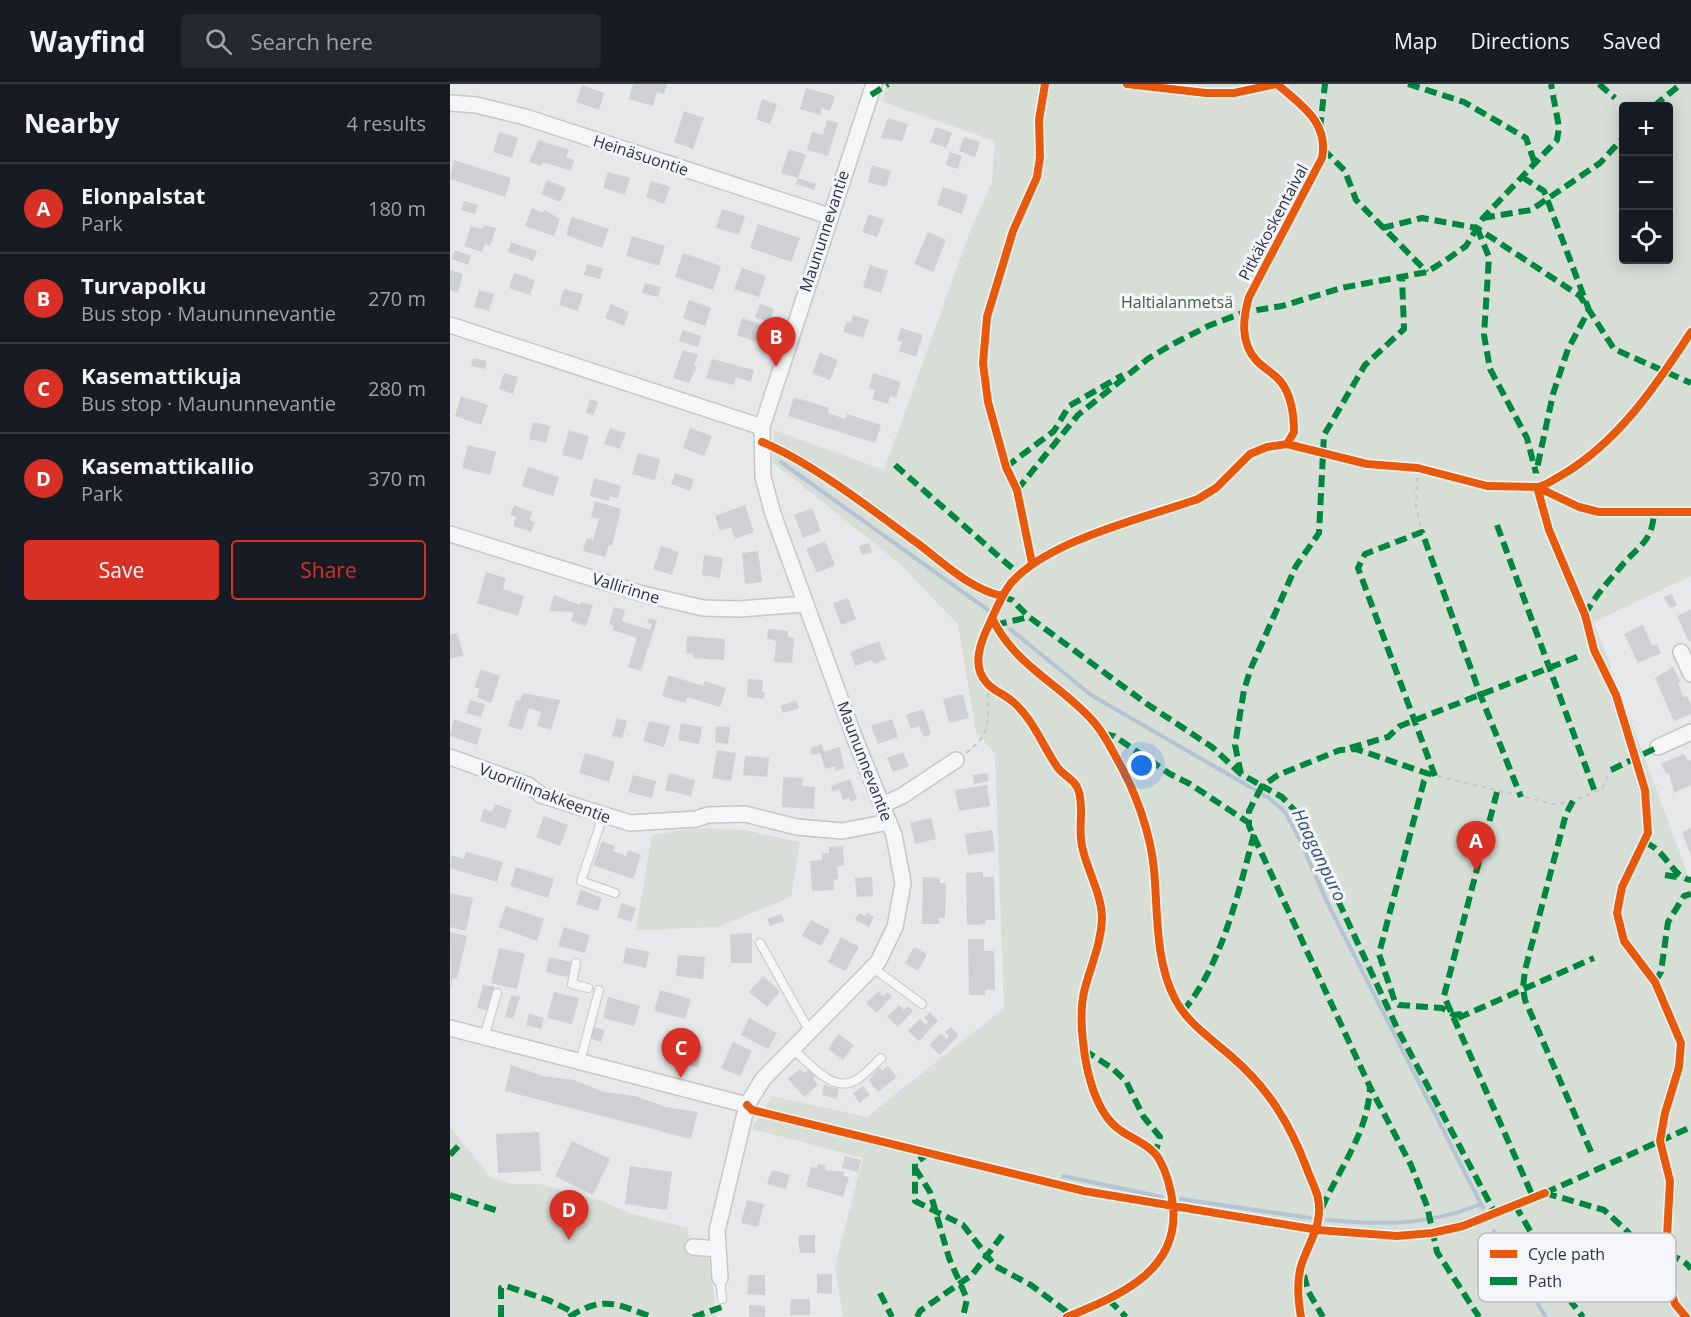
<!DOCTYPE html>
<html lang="en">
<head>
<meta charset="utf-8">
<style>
  :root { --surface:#171b24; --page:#242831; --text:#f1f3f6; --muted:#9ea1a6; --line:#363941; --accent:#d93025 }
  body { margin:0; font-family:"Open Sans",sans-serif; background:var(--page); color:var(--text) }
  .controls { position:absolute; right:18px; top:18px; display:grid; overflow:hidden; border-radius:6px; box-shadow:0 3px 15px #0003 }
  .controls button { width:54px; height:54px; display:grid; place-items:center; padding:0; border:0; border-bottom:2px solid var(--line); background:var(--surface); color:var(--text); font:30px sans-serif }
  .you { position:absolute; left:692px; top:682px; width:21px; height:21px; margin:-15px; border:4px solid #fff; border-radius:50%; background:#1a73e8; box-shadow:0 0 0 9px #1a73e833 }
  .badge { display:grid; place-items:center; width:39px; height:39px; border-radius:50%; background:var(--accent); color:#fff; font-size:20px; font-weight:700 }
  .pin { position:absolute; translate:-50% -50px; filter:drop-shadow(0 2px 3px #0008) }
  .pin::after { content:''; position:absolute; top:32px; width:21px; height:18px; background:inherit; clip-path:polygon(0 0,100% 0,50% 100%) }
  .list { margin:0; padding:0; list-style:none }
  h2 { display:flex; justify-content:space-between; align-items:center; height:78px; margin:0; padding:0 24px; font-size:26px }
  h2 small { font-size:20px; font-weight:400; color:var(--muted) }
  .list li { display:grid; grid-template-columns:39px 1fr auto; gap:18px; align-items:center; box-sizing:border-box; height:90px; padding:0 24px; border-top:2px solid var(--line) }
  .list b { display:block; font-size:22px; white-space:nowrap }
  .list p { margin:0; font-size:20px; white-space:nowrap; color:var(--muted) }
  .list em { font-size:20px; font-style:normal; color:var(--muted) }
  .actions { display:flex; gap:12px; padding:18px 24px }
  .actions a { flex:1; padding:14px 0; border:2px solid var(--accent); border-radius:6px; text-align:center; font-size:21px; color:var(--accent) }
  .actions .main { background:var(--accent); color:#fff }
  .icon { flex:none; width:33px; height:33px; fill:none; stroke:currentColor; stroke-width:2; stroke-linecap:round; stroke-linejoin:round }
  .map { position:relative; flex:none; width:1241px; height:1233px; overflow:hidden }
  header { display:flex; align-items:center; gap:36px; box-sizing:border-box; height:84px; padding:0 30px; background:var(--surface); border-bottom:2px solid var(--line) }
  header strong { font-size:28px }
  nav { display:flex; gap:33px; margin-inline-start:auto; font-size:21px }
  .search { width:420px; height:54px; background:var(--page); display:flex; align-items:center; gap:15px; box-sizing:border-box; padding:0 21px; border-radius:6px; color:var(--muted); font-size:22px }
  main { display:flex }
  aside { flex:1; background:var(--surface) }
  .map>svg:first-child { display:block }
</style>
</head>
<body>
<header>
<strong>Wayfind</strong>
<div class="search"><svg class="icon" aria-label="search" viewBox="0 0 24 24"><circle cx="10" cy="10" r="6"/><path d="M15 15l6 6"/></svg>Search here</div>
<nav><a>Map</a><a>Directions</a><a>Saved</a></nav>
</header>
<main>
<aside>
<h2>Nearby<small>4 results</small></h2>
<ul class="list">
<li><span class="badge">A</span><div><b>Elonpalstat</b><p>Park</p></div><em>180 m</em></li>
<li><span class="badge">B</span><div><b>Turvapolku</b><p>Bus stop · Maununnevantie</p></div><em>270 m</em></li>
<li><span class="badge">C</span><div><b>Kasemattikuja</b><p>Bus stop · Maununnevantie</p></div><em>280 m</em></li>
<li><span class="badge">D</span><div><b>Kasemattikallio</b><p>Park</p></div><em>370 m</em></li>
</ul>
<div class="actions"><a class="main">Save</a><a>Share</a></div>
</aside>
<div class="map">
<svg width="1241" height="1233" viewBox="0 0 1241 1233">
  <rect width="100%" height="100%" fill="#e6e8ea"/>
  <!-- green -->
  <path fill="#d6ded6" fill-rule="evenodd" d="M436,0H1241V492L1144,538L1241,799V1233H389L393,1232L385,1182L413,1074L302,1045L322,1012L417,1033L554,924L545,670L526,648L508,540L448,478L322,378L324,346L434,386L521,145L542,98L545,57L433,18ZM1174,22H1218V176H1174Z
    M248,744L295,746L350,758L341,813L268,843L186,846L202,751Z
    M0,1043L41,1094L62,1100H89L152,1117L181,1130L238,1144L240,1168L258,1171L267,1233H0Z"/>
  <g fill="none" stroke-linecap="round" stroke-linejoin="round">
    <!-- stream -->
    <path stroke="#b4c4d5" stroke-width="4" d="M331,378L538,526
      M560,545L641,611L819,714L835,728L848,752L877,818L1033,1124
      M613,1092L712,1113
      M731,1115L860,1134
      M877,1136C935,1141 976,1142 1031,1120
      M1044,1147L1096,1233"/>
  </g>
  <!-- building -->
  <path fill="#ced0d3" d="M183,0H217L214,10L207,8L203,22L179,15Z
    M132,1L154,9L149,26L126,18Z
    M356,4L385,12L380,27L372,24L370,31L350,25Z
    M312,15L327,20L320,40L306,35Z
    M234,27L254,34L243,65L224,58Z
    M438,34L458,40L452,57L431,54Z
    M377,36L388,39L378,72L357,66L362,48L373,51Z
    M486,43L502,49L496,64L480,58Z
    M49,48L68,54L62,74L43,68Z
    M514,53L530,58L525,73L509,67Z
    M89,56L119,66L116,73L124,76L121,87L93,78L91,82L79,78Z
    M339,65L356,71L348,94L331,89Z
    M500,68L512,72L508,85L496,81Z
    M4,76L61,94L55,113L0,95Z
    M422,81L441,87L436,103L418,98Z
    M158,88L180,94L175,111L153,104Z
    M348,94L366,100L364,106L346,100Z
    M97,96L116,104L110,118L91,110Z
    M201,97L220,103L214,120L196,113Z
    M493,103L518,111L512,130L487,121Z
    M14,117L28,121L25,130L11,126Z
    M82,124L93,129L94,126L110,135L104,152L75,142Z
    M272,125L295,132L289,151L266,144Z
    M419,130L434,136L427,153L412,148Z
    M122,133L159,145L152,164L116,151Z
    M308,140L350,154L341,178L300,164Z
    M34,141L46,144L40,162L35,160L32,168L14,162L21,142L32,145Z
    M478,148L496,156L483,188L464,180Z
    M182,152L215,162L209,182L176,172Z
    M61,158L87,167L83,177L58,168Z
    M5,166L21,172L18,181L2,175Z
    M233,169L271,182L263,206L225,193Z
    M137,180L153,184L150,195L134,191Z
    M420,181L438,187L431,209L413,203Z
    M292,184L316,192L309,213L284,205Z
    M0,186L13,190L8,208L0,206Z
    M64,189L85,196L80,211L59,204Z
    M195,199L211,203L208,213L192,209Z
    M114,205L133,210L128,227L109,221Z
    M29,206L44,210L39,227L24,223Z
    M239,216L261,224L255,242L233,234Z
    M161,220L179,228L174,242L155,234Z
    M310,220L324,225L319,238L305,233Z
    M403,231L419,236L413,254L393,248L397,237L401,239Z
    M292,234L312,241L306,258L287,251Z
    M451,244L473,251L466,273L449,267L452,258L447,256Z
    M233,246L251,252L248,263L229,257Z
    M233,266L248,271L244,282L247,283L239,299L223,294Z
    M370,269L388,276L380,296L362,289Z
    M23,274L37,277L35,285L21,282Z
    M262,275L304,286L301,298L286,293L284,301L256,294Z
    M54,289L68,293L63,310L49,305Z
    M423,289L451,298L446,314L440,312L438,320L422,315L425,306L419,304Z
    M11,312L38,321L31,341L5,332Z
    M344,313L379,324L378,329L395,335L397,330L431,341L425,359L338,332Z
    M140,315L148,318L144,331L136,329Z
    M83,338L100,342L96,359L79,355Z
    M160,344L176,349L170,365L154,360Z
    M240,344L262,352L254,372L233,364Z
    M119,346L139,352L132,376L112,371Z
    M18,361L46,368L40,391L12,384Z
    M188,369L210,375L205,396L182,390Z
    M78,383L109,393L103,412L72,402Z
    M225,389L244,395L240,407L221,400Z
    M144,394L171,402L168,414L160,412L159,417L140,412Z
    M145,417L171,425L162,462L159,461L155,473L133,467L137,454L143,456L149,435L141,433Z
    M64,421L82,428L79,436L85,438L81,448L63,442L66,433L60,431Z
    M295,421L304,448L285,455L281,443L270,447L265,432Z
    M362,424L371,447L353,454L344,431Z
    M375,457L385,481L367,489L356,465Z
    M419,459L422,468L412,471L409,462Z
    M211,462L229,468L222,491L203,485Z
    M308,467L312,498L295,500L292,469Z
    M254,471L273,474L270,494L252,491Z
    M36,488L56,494L53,505L74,512L68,532L27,519Z
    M1222,510L1227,521L1220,524L1214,513Z
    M104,511L130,521L131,518L143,521L136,542L121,537L124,528L99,527Z
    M398,514L406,535L391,541L383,519Z
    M164,523L175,526L172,537L200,546L202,540L197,539L199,534L207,536L191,587L178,583L187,554L163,546L164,542L159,540Z
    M1241,525V557L1239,558L1227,532Z
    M1193,541L1202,562L1207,560L1211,569L1188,579L1174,550Z
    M318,545L338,547V553L344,554L342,579L324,578L326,559L325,556L317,555Z
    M7,549L14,571L0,575V551Z
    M237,552L275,555L274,576L243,574V570L236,569Z
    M429,557L436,575L424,580L422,576L405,582L400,568Z
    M1223,583L1231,598L1228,599L1234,614L1237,612L1241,620V630L1224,637L1205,594Z
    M31,585L50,592L41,619L27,613L30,605L24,603Z
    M218,591L253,602L255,597L276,604L270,623L237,613L235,619L212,612Z
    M298,595L313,596L312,608L315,609L314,615L297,613Z
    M73,609L110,616L101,646L87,642L91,628L79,624L72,646L58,642L66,616L70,617Z
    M513,610L519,634L499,639L493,615Z
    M20,616L35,620L31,633L16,629Z
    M346,616L349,624L333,629L330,622Z
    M473,625L481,650L474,653L469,642L461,645L456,631Z
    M167,634L177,637L172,655L162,652Z
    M4,635L32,645L27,661L0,652Z
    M442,635L448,653L428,660L421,642Z
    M199,637L220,642L214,663L193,657Z
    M231,639L252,643L249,660L228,656Z
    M266,642L280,643L278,660L265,658Z
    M372,660L374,668L390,663L394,684L386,687L385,682L375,685L370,669L362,671L360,664Z
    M267,666L286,669L281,697L262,694Z
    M453,668L459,682L443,688L437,674Z
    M135,669L165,678L159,698L129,689Z
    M1234,670L1238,677L1241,676V701L1224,709L1219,689L1216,690L1211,680Z
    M295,672L319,674L317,693L293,691Z
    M219,689L245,696L241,712L215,706Z
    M537,689L539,697L524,700L523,691Z
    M183,691L206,697L202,714L178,708Z
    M333,693L353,694L352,702L365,703L364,725L332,723Z
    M400,695L407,715L401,718L399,714L393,716L389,705L383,708L381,702Z
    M537,701L540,722L509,727L505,706Z
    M45,720L62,726L55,745L30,737L34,725L42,728Z
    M94,732L118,741L110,762L86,753Z
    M481,734L486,755L465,760L460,739Z
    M1241,744V772L1232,748Z
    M542,746L545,767L518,771L515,750Z
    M152,757L165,762L163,767L176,772L178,766L191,771L183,795L143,781Z
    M393,762L394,782H387L388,795L383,796L384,806L362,807L360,777L372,776V769H379V763Z
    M16,768L53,778L47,798L0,784L1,771L14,775Z
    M66,783L104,795L98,814L60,802Z
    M533,788V793H544L545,836H536V840L517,841L516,789Z
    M422,793L423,812L407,813L405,794Z
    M473,793L490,794V799H496L495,834H489V840H472Z
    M131,806L152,814L148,827L126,820Z
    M0,809L23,814L16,847L0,843Z
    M172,819L186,824L181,838L167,833Z
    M56,822L94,835L87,857L48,843Z
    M417,828L424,833L419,843L405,836L409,829L415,832Z
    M331,830L334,837L320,842L317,835Z
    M361,836L380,846L371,862L352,852Z
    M114,843L140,851L135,869L108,862Z
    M0,848L17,852L7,895L3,894L1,905Z
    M302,849V879H281L280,850Z
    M391,853L409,863L395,887L378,878Z
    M518,855H534V867H544L545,906H535V911H519Z
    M176,863L199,868L196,884L173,879Z
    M464,863L477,870L468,887L455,879Z
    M49,864L75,870L67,905L41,899Z
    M228,871L255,873L253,895L226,892Z
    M99,873L121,878L118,893L96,888Z
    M313,892L330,907L317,923L299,908Z
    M33,901L45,903L39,927L27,924Z
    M210,906L241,915L235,935L204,927Z
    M428,907L433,912L437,908L442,912L427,929L416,919Z
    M104,908L129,914L122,940L97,934Z
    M61,911L70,913L63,935L55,933Z
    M158,913L190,922L184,942L153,934Z
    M449,921L454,926L458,922L463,927L448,943L437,933Z
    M480,928L488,937L469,957L458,947L470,935L476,941L478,938L474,934Z
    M79,930L94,934L91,945L76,941Z
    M299,934L327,949L318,965L291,951Z
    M143,943L155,946L151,958L139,954Z
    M501,943L509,951L490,971L479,961L491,949L497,955L499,952L495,948Z
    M388,950L404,961L393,976L378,965Z
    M221,956L253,963L248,983L216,976Z
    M283,958L302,967L290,992L271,984Z
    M61,981L93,992L124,996L154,1008L185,1012L216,1023L248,1028L241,1055L55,1007Z
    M438,982L447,993L428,1008L419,997L429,983L432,987Z
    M350,985L354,989L359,985L366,992L363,995L368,1001L354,1013L338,995Z
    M374,1001L389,1005L387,1015L372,1011Z
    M413,1002L420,1011L409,1019L403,1009Z
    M89,1048L91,1087L48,1089L46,1050Z
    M122,1057L160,1075L143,1111L105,1092Z
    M395,1072L411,1076L408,1088L392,1084Z
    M368,1080L376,1082L375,1086L395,1088L393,1092L399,1093L393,1113L356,1102L361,1083L367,1084Z
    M180,1082L222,1088L217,1126L175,1120Z
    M322,1086L340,1091L336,1105L317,1100Z
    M297,1116L314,1120L308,1143L291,1139Z
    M350,1151H365V1169H350L348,1153Z
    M367,1190H382V1210L367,1209Z
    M299,1191H315V1211L297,1210Z
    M341,1215H360V1231H340Z
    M299,1221L315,1222V1233H299Z"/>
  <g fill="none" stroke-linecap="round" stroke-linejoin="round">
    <defs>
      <path id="lane" d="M153,732L131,797L165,809
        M310,859L360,948
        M126,879L122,900L138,904
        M423,884L472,920
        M34,953L47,909
        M343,965C359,979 383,1010 406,996C415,991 423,981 431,974
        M130,978L149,906
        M270,1194L272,1215"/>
      <path id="street" d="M0,19L26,21L75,33L379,132
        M0,241L312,343
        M0,450L193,510L253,524L289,525L356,520
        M1231,568L1241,590
        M1208,663L1241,648
        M0,673L78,701L91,711L180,739L246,735L258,731L295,730L347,743L392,747L439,738
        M432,721L452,712L506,676
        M0,944L297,1021L313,995L428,878L445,843L453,799L444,751L405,655L323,430L313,393L312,343L424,0
        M243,1163L268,1165
        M270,1194L267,1147L297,1021"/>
    </defs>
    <!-- lane casing -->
    <use href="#lane" stroke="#c4c6c8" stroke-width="10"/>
    <!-- street casing -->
    <use href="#street" stroke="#c4c6c8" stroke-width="18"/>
    <!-- path -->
    <path stroke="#c5c6ca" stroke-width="2" stroke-dasharray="4.5 4.5" stroke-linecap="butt" d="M968,384L966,423L972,448
      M516,669C543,650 538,632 538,602
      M979,690L1104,720L1123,717L1152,705L1161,686"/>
    <!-- lane -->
    <use href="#lane" stroke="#f5f6f7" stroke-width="8"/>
    <!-- street -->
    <use href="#street" stroke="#f5f6f7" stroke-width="15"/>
    <!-- quiet -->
    <path stroke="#00873e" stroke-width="6" stroke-dasharray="12 6" stroke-linecap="butt" d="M958,0L1014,18L1076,54L1085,80
      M1149,0L1165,14
      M421,11L438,0
      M1204,22L1231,0
      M870,45L875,0
      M873,65L895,87L906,116L977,188
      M1072,93L1094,107L1139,226L1118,265L1103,310L1086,389
      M1033,134L1081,126L1150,79L1174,53
      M932,144L972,134L1027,144L1130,212L1164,265L1241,299
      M1027,144L1039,173L1034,251L1040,285L1077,354L1086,389
      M445,381L570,491
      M556,383L604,347L619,322L673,291
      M567,406L628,331L699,274L721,261L758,242L795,228L832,222L891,204L977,188L999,174L1016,162L1033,134L1107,56L1109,43L1101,0
      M1047,441L1145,708
      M552,512L562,516L579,533L697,620L762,663L791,690L812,702L799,727V742L920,1003L961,1081L977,1122L987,1168L1029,1233
      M1135,531C1145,511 1160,496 1174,479C1191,460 1202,457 1204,429
      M545,541L579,533
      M653,650L664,652L720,690L740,700L799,739
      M900,664L938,653L950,642L1132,571
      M1161,686L1208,663
      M791,690L785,661L794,606L801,584L846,482L869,449L874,351L915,281L954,245L952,193
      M985,692L908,484L915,470L972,448L1030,610L1071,713
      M1047,708L994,912L1083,1113
      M1123,717L1116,730L1075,886L1073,904L1075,916L1142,1070
      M1195,759C1215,764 1222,794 1241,796
      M1215,791L1233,794
      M1205,898L1211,888L1218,838L1234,812L1241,810
      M733,927C772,881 789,807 804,750
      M1012,930L1004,931L992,924L949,921L945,918L929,870L974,697L979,690L906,665L890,666L828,691L812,702L832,713L848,730L948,946L1045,1129
      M1008,934L1144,874
      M634,966L662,984L676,997L693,1032L710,1053L705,1070
      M479,1069L465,1079V1117L513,1141L545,1182L581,1201L621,1231
      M0,1071L12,1058
      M465,1084L480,1108L499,1174L517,1215L513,1233
      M1095,1109L1154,1126L1177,1147L1195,1169C1212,1170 1230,1170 1241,1185
      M1095,1109L1241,1043
      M0,1111L48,1127
      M1065,1121L1122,1219L1133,1233
      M872,1124C890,1083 918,1049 920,1003
      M854,1191L858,1207L873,1233
      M430,1209L442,1233
      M659,1216L676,1233
      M51,1233V1204L56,1202L98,1216L125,1229
      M119,1233C154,1211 166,1220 202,1233
      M243,1233L272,1223
      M467,1233L470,1227L522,1191L554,1149"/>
    <defs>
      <path id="cycleway" d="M677,0L756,9H784L826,0
        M827,0C851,21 879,38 872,74L799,213C793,234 790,258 806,276C813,284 824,289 831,298C841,311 844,332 844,348L837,360
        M312,358C360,378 420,424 463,456C491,476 517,504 552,512
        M582,479L567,406L556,383L538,318L533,279L537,233L563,147L587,93L590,73L589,36L595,0
        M542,534C565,582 609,599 643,637C653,648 660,662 667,675C685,706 701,750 704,786C708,829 705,877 725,915C737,939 763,956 782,973C819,1005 840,1040 857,1085C860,1094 866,1105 868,1114C873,1140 860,1156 852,1179C846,1196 848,1216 851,1233
        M297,1021L302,1026L634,1107L868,1146L947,1152L982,1149L1013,1142L1095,1109
        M617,1233C668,1212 730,1188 723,1121C721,1105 717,1089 709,1075C701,1061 682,1055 670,1046C645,1029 636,986 633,958C631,940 630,922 635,904C641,881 651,860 652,835C652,810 637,787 632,762C628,744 634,726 629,708C626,696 615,693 608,684C593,663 583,634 562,617C554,610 543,607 536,598C523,583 529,563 536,547C544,531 550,513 561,499C599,456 694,434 748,415L766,404L800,370L817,363L837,360L917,380L968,384L1037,402L1087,403L1129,423L1149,428H1241
        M1236,1233L1225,1220L1220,1205L1216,1171L1220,1097L1210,1057L1215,1029L1229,983L1231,959L1205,898L1174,857L1167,829L1172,803L1198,749L1195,706L1166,611L1144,566L1135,531L1099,446L1087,403C1096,402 1104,395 1112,391C1168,358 1206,302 1241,248"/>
    </defs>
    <!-- cycleway casing -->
    <use href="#cycleway" stroke="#f4f6f9" stroke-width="11"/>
    <!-- cycleway -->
    <use href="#cycleway" stroke="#e8590c" stroke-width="8"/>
  </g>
  <g text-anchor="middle" stroke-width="6" stroke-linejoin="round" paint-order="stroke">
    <!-- street labels -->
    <g font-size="16" fill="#2b3445" stroke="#f4f6f9">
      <text transform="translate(191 71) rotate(18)" y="6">Heinäsuontie</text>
      <text transform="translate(823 138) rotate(-62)" y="6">Pitkäkoskentaival</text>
      <text transform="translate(374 147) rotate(-72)" y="6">Maununnevantie</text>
      <text transform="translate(176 504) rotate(17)" y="6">Vallirinne</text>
      <text transform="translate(415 677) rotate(69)" y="6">Maununnevantie</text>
      <text transform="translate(95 709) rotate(21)" y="6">Vuorilinnakkeentie</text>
    </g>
    <!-- park labels -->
    <g font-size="16" fill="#3f6138" stroke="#f4f6f9">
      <text x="727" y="224">Haltialanmetsä</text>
    </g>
    <!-- water labels -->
    <g font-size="18" font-style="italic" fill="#34527a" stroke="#f4f6f9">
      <text transform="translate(869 771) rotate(64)" y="6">Haaganpuro</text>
    </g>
  </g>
  <!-- legend -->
  <rect x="1028" y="1149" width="198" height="69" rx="9" fill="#f4f6f9" stroke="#b8bcc3" stroke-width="1.5"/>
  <rect x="1040" y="1166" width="27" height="8" fill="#e8590c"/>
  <rect x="1040" y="1193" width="27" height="8" fill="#00873e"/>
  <g font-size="16" fill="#2b3445">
    <text x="1078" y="1176">Cycle path</text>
    <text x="1078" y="1203">Path</text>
  </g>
</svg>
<div class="controls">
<button>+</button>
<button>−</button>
<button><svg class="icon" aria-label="locate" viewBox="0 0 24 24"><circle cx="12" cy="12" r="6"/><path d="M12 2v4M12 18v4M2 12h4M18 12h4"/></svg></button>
</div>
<div class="you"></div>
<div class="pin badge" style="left:1026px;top:787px">A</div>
<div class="pin badge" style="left:326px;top:283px">B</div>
<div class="pin badge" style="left:231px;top:994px">C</div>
<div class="pin badge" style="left:119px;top:1156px">D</div>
</div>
</main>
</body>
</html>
